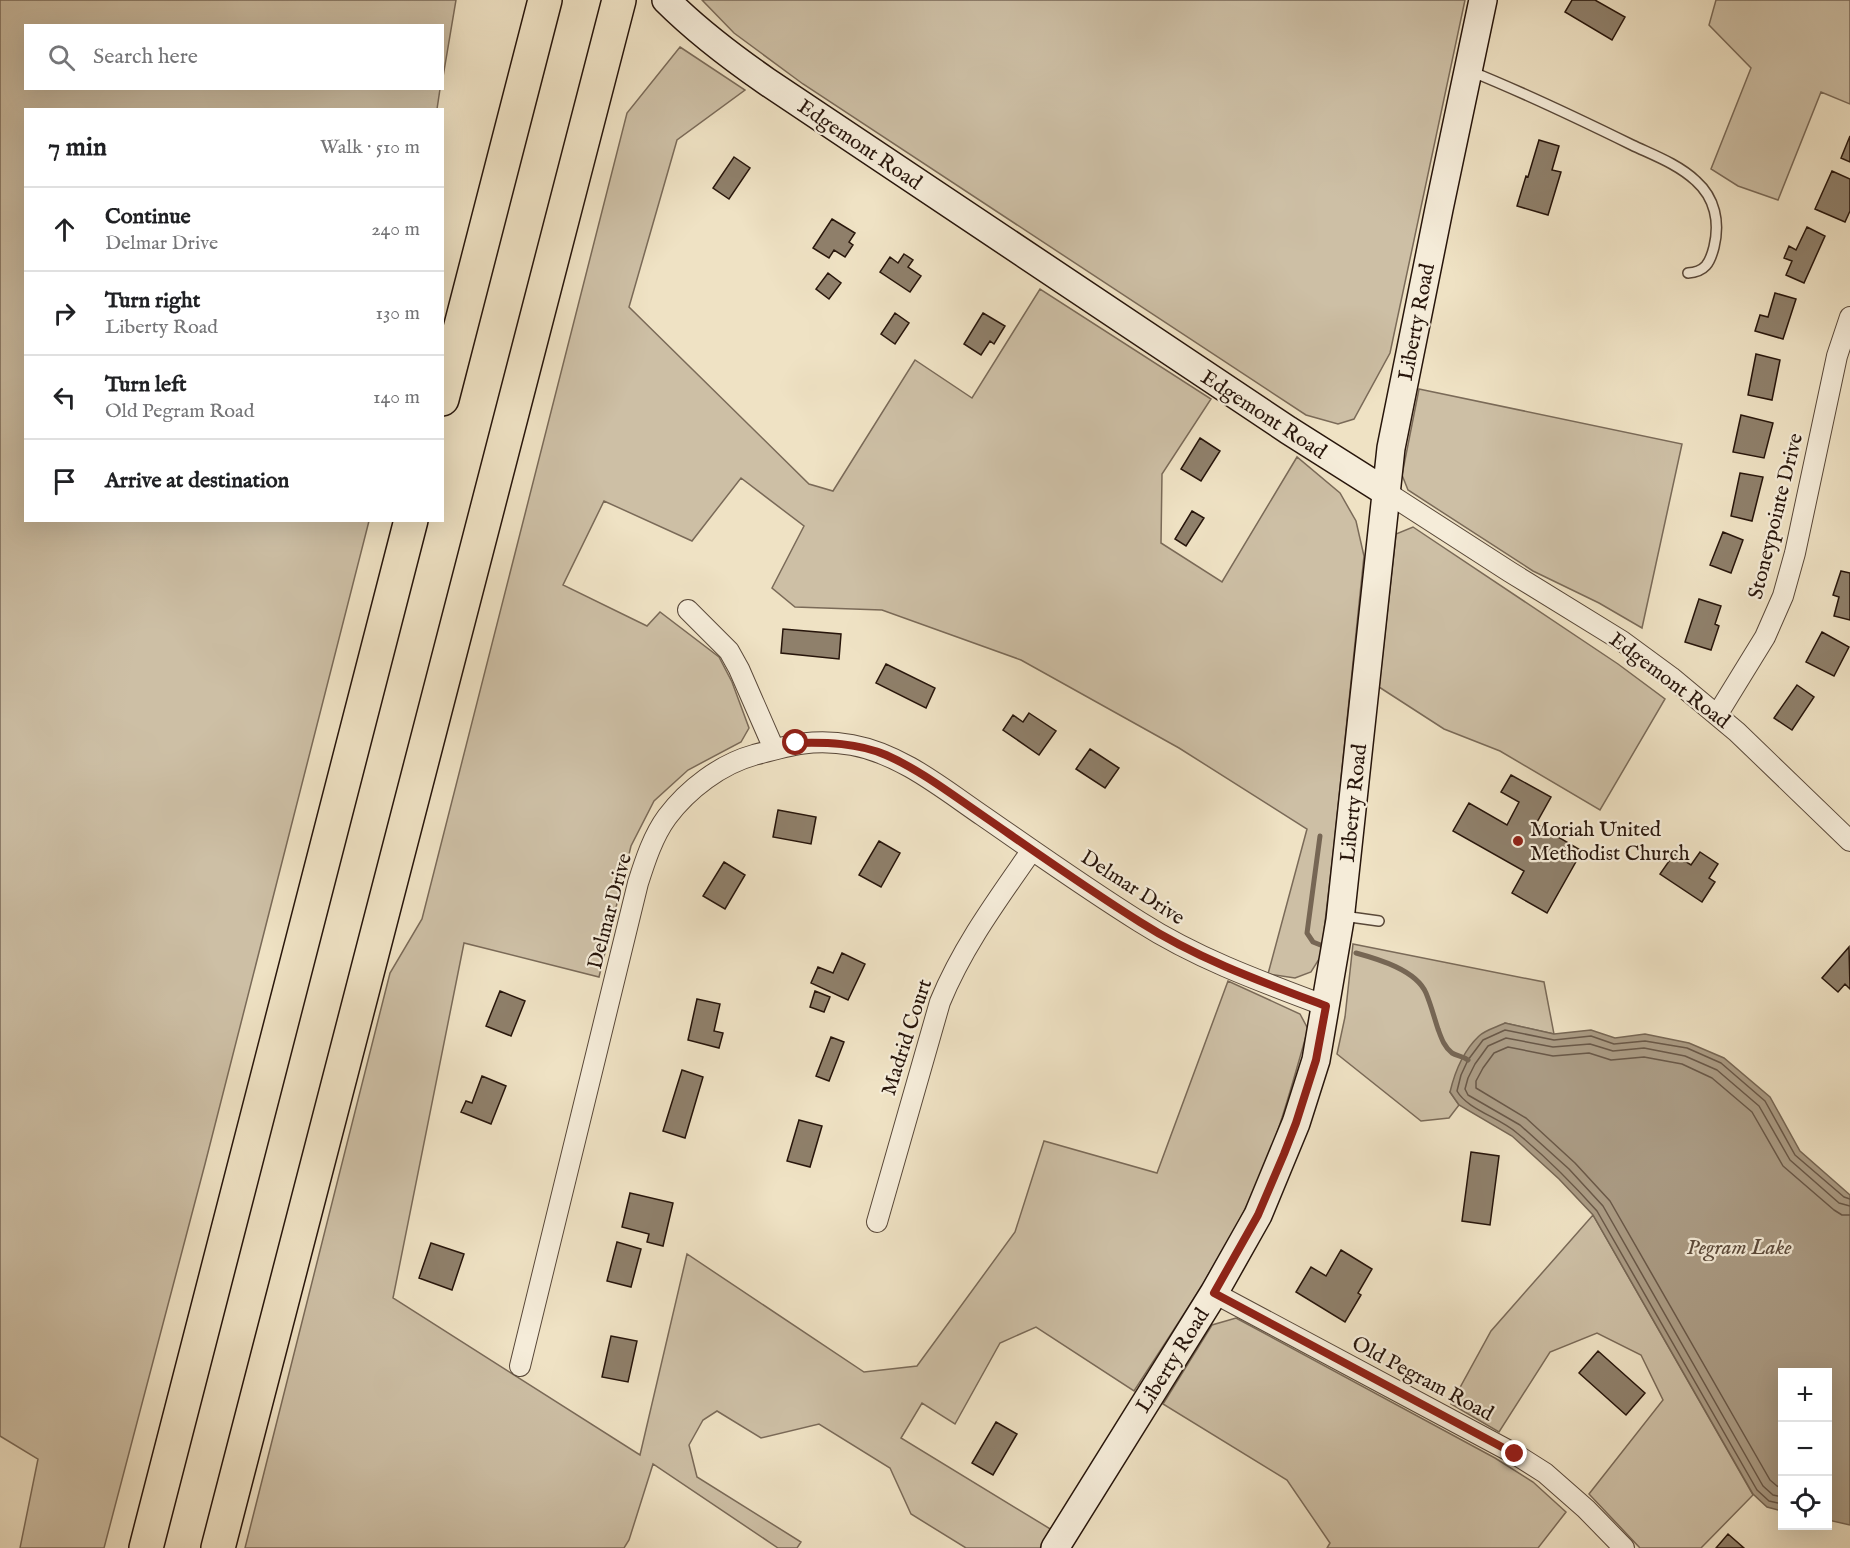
<!DOCTYPE html>
<html lang="en">
<head>
<meta charset="utf-8">
<style>
  :root { --surface:#fff; --page:#f6f6f6; --text:#202124; --muted:#757577; --line:#e0e0e0 }
  body { margin:0; font-family:"IM FELL English",serif; background:var(--page); color:var(--text) }
  .controls { position:absolute; right:18px; bottom:18px; display:grid; overflow:hidden; border-radius:0px; box-shadow:0 6px 24px #0002 }
  .controls button { width:54px; height:54px; display:grid; place-items:center; padding:0; border:0; border-bottom:2px solid var(--line); background:var(--surface); color:var(--text); font:30px sans-serif }
  .stop { position:absolute; width:18px; height:18px; margin:-14px; border:4px solid #8f2418; border-radius:50%; background:#fff }
  .stop.end { background:#8f2418; border-color:#fff; box-shadow:0 2px 6px #0008 }
  .list { margin:0; padding:0; list-style:none }
  h2 { display:flex; justify-content:space-between; align-items:center; height:78px; margin:0; padding:0 24px; font-size:26px }
  h2 small { font-size:20px; font-weight:400; color:var(--muted) }
  .list li { display:grid; grid-template-columns:39px 1fr auto; gap:18px; align-items:center; box-sizing:border-box; height:84px; padding:0 24px; border-top:2px solid var(--line) }
  .list b { display:block; font-size:22px; white-space:nowrap }
  .list p { margin:0; font-size:20px; white-space:nowrap; color:var(--muted) }
  .list em { font-size:20px; font-style:normal; color:var(--muted) }
  .icon { flex:none; width:33px; height:33px; fill:none; stroke:currentColor; stroke-width:2; stroke-linecap:round; stroke-linejoin:round }
  .map { position:relative; flex:none; width:1850px; height:1548px; overflow:hidden }
  .search { position:absolute; background:var(--surface); box-shadow:0 6px 24px #0002; left:24px; top:24px; width:420px; height:66px; display:flex; align-items:center; gap:15px; box-sizing:border-box; padding:0 21px; border-radius:0px; color:var(--muted); font-size:22px }
  .panel { position:absolute; background:var(--surface); box-shadow:0 6px 24px #0002; left:24px; top:108px; width:420px; height:414px; border-radius:0px }
  .map>svg:first-child { display:block }
</style>
</head>
<body>
<div class="map">
<svg width="1850" height="1548" viewBox="0 0 1850 1548">
  <rect width="100%" height="100%" fill="#efe2c4"/>
  <filter id="stains"><feTurbulence type="fractalNoise" baseFrequency=".00333" numOctaves="4"/><feColorMatrix values="0 0 0 0 .2 0 0 0 0 .09 0 0 0 0 .02 0 0 0 .5 -.17"/></filter>
  <radialGradient id="worn" r=".72"><stop offset=".6" stop-color="#630" stop-opacity="0"/><stop offset="1" stop-color="#630" stop-opacity=".3"/></radialGradient>
  <!-- green -->
  <path fill="#cdbfa5" stroke="#7a6a58" stroke-width="1.5" d="M0,0H456L443,77L442,26H26V88L440,89L437,109L26,110V520L369,521L205,1164L104,1548H20L38,1459L0,1436Z
    M702,0H1465L1390,353L1354,419L1338,424L1306,415L803,84L734,33Z
    M1716,0H1850V104L1821,92L1778,200L1738,186L1711,169L1751,68L1709,25Z
    M680,47L745,90L677,140L629,307L809,484L833,491L915,360L972,398L1040,289L1211,399L1162,474L1161,543L1222,582L1297,457L1340,493L1356,521L1364,556L1334,846L1321,956L1311,972L1295,978L1268,974L1307,829L1179,748L1021,660L882,610L795,607L772,588L804,526L741,478L692,541L604,501L563,585L647,626L660,612L719,657L732,682L749,728L741,742L688,770L654,801L631,846L599,977L464,943L393,1298L640,1455L687,1254L864,1372L917,1366L1015,1232L1044,1141L1157,1173L1228,981L1300,1014L1308,1029C1292,1085 1277,1143 1251,1197C1218,1265 1175,1327 1134,1391L1036,1327L1000,1343L955,1424L922,1403L901,1438L1052,1530L1040,1548H966L911,1514L890,1468L819,1424L761,1438L717,1411L703,1420L689,1445L697,1477L801,1542L797,1548H778L653,1464L629,1540L624,1548H245L390,973L422,919L627,113Z
    M1419,389L1682,444L1642,628L1599,603L1533,571L1408,490L1402,475Z
    M1413,527L1618,664L1665,699L1600,810L1500,751L1444,729L1379,687L1396,534Z
    M1353,944L1544,982L1554,1034L1505,1023L1450,1092L1459,1105L1449,1118L1421,1121L1337,1054L1345,1017Z
    M1593,1215L1753,1495L1701,1548H1640L1589,1494L1663,1400L1641,1355L1597,1333L1550,1352L1499,1432L1451,1404L1491,1331Z
    M1236,1318L1495,1458L1533,1482L1566,1512L1538,1548H1327L1330,1543L1287,1480L1163,1404L1212,1325Z"/>
  <!-- water -->
  <path fill="#ab9c85" stroke="#766654" stroke-width="1.5" d="M1505,1023L1554,1034L1591,1030L1615,1038L1645,1034L1689,1043L1724,1058L1770,1097L1800,1151L1850,1195V1525L1828,1520V1372H1782V1511L1767,1507L1753,1494L1593,1215L1559,1179L1512,1136L1459,1105L1450,1092C1455,1071 1463,1051 1479,1036C1485,1030 1497,1027 1505,1023Z"/>
  <g fill="none" stroke-linecap="round" stroke-linejoin="round">
    <!-- shore -->
    <path stroke="#695848" stroke-width="1.5" d="M1782,1488L1777,1486L1770,1480L1610,1201L1575,1163L1526,1118L1476,1088V1081L1483,1068L1494,1053L1508,1047L1553,1056L1589,1053L1611,1060L1644,1057L1682,1064L1712,1078L1752,1112L1783,1166L1834,1210L1842,1215H1850
      M1782,1497L1773,1495L1763,1486L1603,1206L1569,1169L1520,1125L1468,1095L1465,1089L1468,1078L1475,1064L1488,1046L1506,1038L1553,1047L1590,1044L1613,1051L1644,1048L1685,1056L1717,1070L1759,1106L1790,1160L1839,1203L1850,1206
      M1782,1504L1769,1501L1757,1490L1597,1211C1572,1183 1546,1157 1517,1133C1500,1118 1467,1109 1457,1091L1461,1075L1468,1060L1483,1040L1505,1030L1554,1040L1591,1036L1614,1044L1645,1041L1687,1048L1721,1063L1765,1101L1795,1155L1844,1197L1850,1199"/>
    <!-- stream -->
    <path stroke="#766654" stroke-width="5" d="M1320,836L1307,933L1313,942L1323,946
      M1356,953C1378,959 1416,970 1426,993C1431,1005 1434,1017 1438,1029C1441,1037 1444,1047 1452,1053C1457,1056 1463,1056 1468,1060"/>
  </g>
  <!-- building -->
  <path fill="#8f806b" stroke="#27150b" stroke-width="1.5" d="M1572,0H1595L1625,17L1612,40L1565,12Z
    M1850,136V162L1841,158Z
    M1539,140L1559,146L1552,170L1561,172L1548,215L1517,206L1526,176L1528,177Z
    M734,157L750,168L729,199L713,188Z
    M1832,171L1850,179V211L1845,222L1815,209Z
    M832,219L855,233L849,242L853,245L845,257L834,250L829,258L813,248Z
    M1807,227L1825,236L1804,283L1786,275L1792,261L1784,258L1789,246L1796,250Z
    M904,254L913,260L908,267L921,276L910,292L880,272L890,257L898,263Z
    M828,273L841,283L829,299L816,289Z
    M1775,293L1796,299L1783,339L1755,331L1760,315L1768,317Z
    M895,313L909,323L895,344L881,334Z
    M983,313L1005,326L994,344L990,341L981,355L964,344Z
    M1756,354L1780,360L1772,400L1748,395Z
    M1741,415L1773,423L1764,458L1733,452Z
    M1200,438L1220,451L1201,481L1181,469Z
    M1740,473L1763,477L1752,521L1731,516Z
    M1192,511L1204,518L1186,546L1175,539Z
    M1723,532L1743,540L1731,573L1710,565Z
    M1841,571L1850,573V620L1834,616L1839,597L1833,595Z
    M1699,599L1721,606L1715,624L1719,626L1711,650L1685,642Z
    M783,629L841,634L839,659L781,653Z
    M1822,632L1849,647L1834,676L1806,662Z
    M886,664L935,688L926,708L876,683Z
    M1797,685L1814,697L1792,730L1774,718Z
    M1029,713L1056,731L1039,755L1003,730L1013,715L1023,722Z
    M1090,749L1119,768L1105,788L1076,769Z
    M1511,775L1551,797L1536,824L1582,851L1547,913L1512,893L1524,871L1453,831L1469,803L1507,825L1519,802L1501,792Z
    M778,810L816,817L811,844L773,837Z
    M879,841L900,853L881,887L859,875Z
    M1700,852L1718,864L1709,878L1715,882L1702,902L1660,874L1674,854L1691,865Z
    M724,862L745,875L725,909L703,896Z
    M1849,947L1850,989L1845,984L1838,992L1822,978Z
    M842,953L865,964L848,1000L811,983L818,967L833,973Z
    M500,991L525,1001L511,1036L486,1026Z
    M815,991L830,997L824,1012L810,1007Z
    M697,999L720,1004L714,1031L723,1033L719,1048L688,1040Z
    M831,1037L844,1042L829,1081L816,1076Z
    M682,1070L703,1077L685,1138L663,1131Z
    M482,1076L506,1086L491,1124L461,1112L466,1101L472,1103Z
    M799,1120L822,1126L810,1167L787,1161Z
    M1471,1152L1499,1156L1490,1225L1462,1221Z
    M630,1193L673,1203L663,1246L647,1242L649,1234L622,1227Z
    M617,1242L641,1249L631,1287L607,1281Z
    M431,1243L464,1254L452,1290L419,1278Z
    M1341,1250L1372,1269L1358,1293L1361,1295L1345,1322L1296,1292L1311,1267L1326,1276Z
    M611,1336L637,1341L628,1382L602,1377Z
    M1598,1351L1645,1393L1626,1415L1579,1373Z
    M996,1422L1017,1434L993,1475L972,1463Z
    M1728,1534L1744,1548H1716Z"/>
  <g fill="none" stroke-linecap="round" stroke-linejoin="round">
    <defs>
      <path id="lane" d="M1470,71C1525,93 1579,119 1632,145C1653,155 1678,164 1696,181C1715,198 1720,222 1714,247C1710,263 1705,272 1688,273
        M1343,916L1379,921"/>
      <path id="street" d="M1386,492L1510,572L1622,641L1671,677L1737,732L1850,841
        M688,610L729,651L739,669L774,749
        M1717,715L1765,637L1783,596L1795,553L1837,356L1850,317
        M877,1222L940,1002C963,946 998,899 1032,850
        M1214,1293L1515,1454L1545,1473L1586,1509L1624,1548
        M520,1366L638,883C645,861 653,836 667,817C688,789 721,764 754,755C790,745 814,738 852,745C901,754 942,788 983,816C1035,852 1087,889 1140,922C1198,959 1262,982 1326,1006"/>
      <path id="secondary" d="M666,0C697,31 730,56 766,81L1288,430L1386,492
        M1055,1548L1214,1293L1258,1215L1296,1123L1316,1060L1340,920L1391,448L1439,209L1483,0"/>
      <path id="highway" d="M442,399L545,0
        M146,1548L411,520
        M218,1548L619,0"/>
    </defs>
    <!-- lane casing -->
    <use href="#lane" stroke="#594839" stroke-width="12"/>
    <!-- street casing -->
    <use href="#street" stroke="#594839" stroke-width="22"/>
    <!-- secondary casing -->
    <use href="#secondary" stroke="#27150b" stroke-width="30"/>
    <!-- highway casing -->
    <use href="#highway" stroke="#27150b" stroke-width="36"/>
    <!-- lane -->
    <use href="#lane" stroke="#f5ecd9" stroke-width="9"/>
    <!-- street -->
    <use href="#street" stroke="#f5ecd9" stroke-width="20"/>
    <!-- secondary -->
    <use href="#secondary" stroke="#f5ecd9" stroke-width="27"/>
    <!-- highway -->
    <use href="#highway" stroke="#efe2c4" stroke-width="33"/>
  </g>
  <g fill="none" stroke-linecap="round" stroke-linejoin="round">
    <!-- route -->
    <path stroke="#8f2418" stroke-width="8" d="M796,743C826,742 858,743 886,755C920,770 951,794 982,815C1034,851 1086,888 1140,922C1198,959 1262,982 1326,1006L1316,1060L1296,1123L1284,1154L1258,1215L1214,1293L1515,1454"/>
  </g>
  <!-- markers -->
  <circle fill="#8f2418" stroke="#f5ecd9" stroke-width="2" cx="1518" cy="841" r="6"/>
  <g text-anchor="middle" stroke-width="4.5" stroke-linejoin="round" paint-order="stroke">
    <!-- street labels -->
    <g font-size="21" fill="#27150b" stroke="#f5ecd9">
      <text transform="translate(860 144) rotate(34)" y="7">Edgemont Road</text>
      <text transform="translate(1416 322) rotate(-79)" y="7">Liberty Road</text>
      <text transform="translate(1264 414) rotate(33)" y="7">Edgemont Road</text>
      <text transform="translate(1775 516) rotate(-76)" y="7">Stoneypointe Drive</text>
      <text transform="translate(1670 680) rotate(37)" y="7">Edgemont Road</text>
      <text transform="translate(1353 803) rotate(-84)" y="7">Liberty Road</text>
      <text transform="translate(1133 887) rotate(33)" y="7">Delmar Drive</text>
      <text transform="translate(609 911) rotate(-75)" y="7">Delmar Drive</text>
      <text transform="translate(906 1037) rotate(-72)" y="7">Madrid Court</text>
      <text transform="translate(1172 1360) rotate(-58)" y="7">Liberty Road</text>
      <text transform="translate(1423 1378) rotate(28)" y="7">Old Pegram Road</text>
    </g>
    <!-- poi labels -->
    <g font-size="21" fill="#27150b" stroke="#f5ecd9" text-anchor="start">
      <text x="1530" y="836">Moriah United<tspan x="1530" dy="24">Methodist Church</tspan></text>
    </g>
    <!-- water labels -->
    <g font-size="22" font-style="italic" fill="#5c4b3c" stroke="#f5ecd9">
      <text x="1739" y="1254">Pegram Lake</text>
    </g>
  </g>
  <rect width="100%" height="100%" filter="url(#stains)"/>
  <rect width="100%" height="100%" fill="url(#worn)"/>
</svg>
<div class="controls">
<button>+</button>
<button>−</button>
<button><svg class="icon" aria-label="locate" viewBox="0 0 24 24"><circle cx="12" cy="12" r="6"/><path d="M12 2v4M12 18v4M2 12h4M18 12h4"/></svg></button>
</div>
<div class="stop" style="left:796px;top:743px"></div>
<div class="stop end" style="left:1515px;top:1454px"></div>
<div class="search"><svg class="icon" aria-label="search" viewBox="0 0 24 24"><circle cx="10" cy="10" r="6"/><path d="M15 15l6 6"/></svg>Search here</div>
<section class="panel">
<h2>7 min<small>Walk · 510 m</small></h2>
<ul class="list">
<li><svg class="icon" aria-label="ahead" viewBox="0 0 24 24"><path d="M12 20V5M6 11l6-6 6 6"/></svg><div><b>Continue</b><p>Delmar Drive</p></div><em>240 m</em></li>
<li><svg class="icon" aria-label="right" viewBox="0 0 24 24"><path d="M7 20v-9h11M14 6l5 5-5 5"/></svg><div><b>Turn right</b><p>Liberty Road</p></div><em>130 m</em></li>
<li><svg class="icon" aria-label="left" viewBox="0 0 24 24"><path d="M17 20v-9H6M10 6l-5 5 5 5"/></svg><div><b>Turn left</b><p>Old Pegram Road</p></div><em>140 m</em></li>
<li><svg class="icon" aria-label="arrive" viewBox="0 0 24 24"><path d="M6 21V4h12l-3 4 3 4H6"/></svg><div><b>Arrive at destination</b></div></li>
</ul>
</section>
</div>
</body>
</html>
